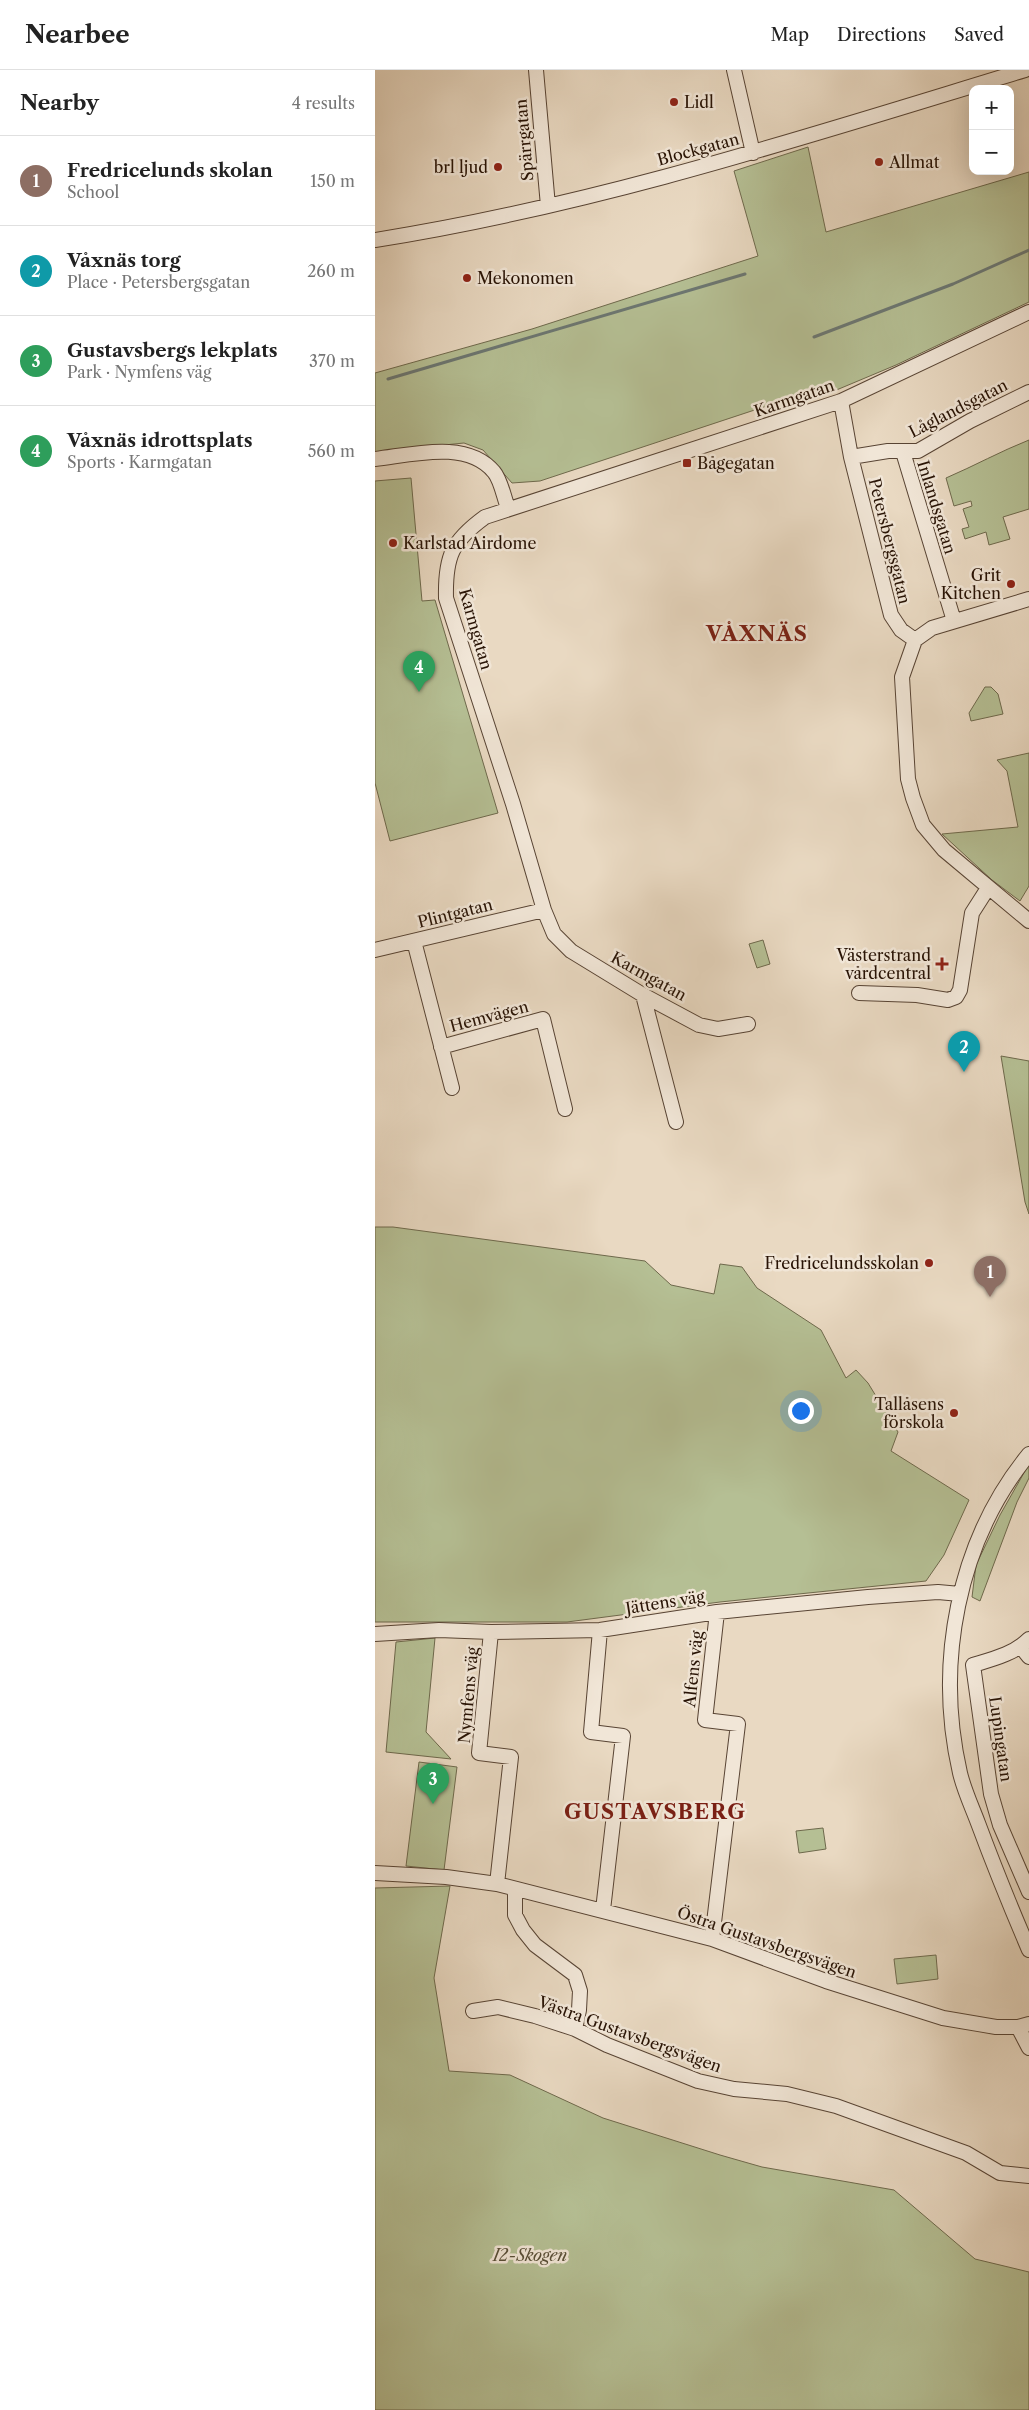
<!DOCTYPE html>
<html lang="en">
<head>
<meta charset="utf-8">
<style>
  :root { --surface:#fff; --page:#f6f6f6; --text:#222; --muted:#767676; --line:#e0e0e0; --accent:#0f766e }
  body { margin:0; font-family:"Libre Caslon Text",serif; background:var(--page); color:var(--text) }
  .controls { position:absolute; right:15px; top:15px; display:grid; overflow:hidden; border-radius:10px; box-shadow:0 5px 20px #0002 }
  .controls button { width:45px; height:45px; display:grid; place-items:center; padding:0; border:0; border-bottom:1px solid var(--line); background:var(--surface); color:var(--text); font:25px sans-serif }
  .you { position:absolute; left:425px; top:1340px; width:18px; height:18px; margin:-12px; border:4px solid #fff; border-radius:50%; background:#1a73e8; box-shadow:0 0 0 8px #1a73e833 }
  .badge { display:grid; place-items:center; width:32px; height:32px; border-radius:50%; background:var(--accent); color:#fff; font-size:16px; font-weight:700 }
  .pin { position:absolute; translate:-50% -41px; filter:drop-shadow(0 1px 2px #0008) }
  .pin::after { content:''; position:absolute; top:26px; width:18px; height:15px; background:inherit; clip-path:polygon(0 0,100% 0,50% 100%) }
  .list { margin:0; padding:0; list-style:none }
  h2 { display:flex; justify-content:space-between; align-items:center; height:65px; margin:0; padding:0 20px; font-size:21px }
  h2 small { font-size:16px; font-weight:400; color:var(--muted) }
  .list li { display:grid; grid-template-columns:32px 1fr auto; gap:15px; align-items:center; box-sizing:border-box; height:90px; padding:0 20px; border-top:1px solid var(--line) }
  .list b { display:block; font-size:19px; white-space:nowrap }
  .list p { margin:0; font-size:16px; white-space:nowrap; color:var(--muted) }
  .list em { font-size:16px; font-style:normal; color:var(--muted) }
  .map { position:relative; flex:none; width:654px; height:2340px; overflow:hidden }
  header { display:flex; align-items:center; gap:30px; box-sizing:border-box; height:70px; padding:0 25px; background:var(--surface); border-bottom:1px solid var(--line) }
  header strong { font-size:24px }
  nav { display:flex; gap:28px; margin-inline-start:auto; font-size:18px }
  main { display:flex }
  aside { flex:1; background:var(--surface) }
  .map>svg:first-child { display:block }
</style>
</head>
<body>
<header>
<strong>Nearbee</strong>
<nav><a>Map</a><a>Directions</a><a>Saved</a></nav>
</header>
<main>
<aside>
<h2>Nearby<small>4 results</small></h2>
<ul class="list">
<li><span class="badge" style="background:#8d6e63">1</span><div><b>Fredricelunds skolan</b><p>School</p></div><em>150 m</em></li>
<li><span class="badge" style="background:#0f9aa8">2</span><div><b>Våxnäs torg</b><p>Place · Petersbergsgatan</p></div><em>260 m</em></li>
<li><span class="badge" style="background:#2e9e5b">3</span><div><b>Gustavsbergs lekplats</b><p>Park · Nymfens väg</p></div><em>370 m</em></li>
<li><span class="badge" style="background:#2e9e5b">4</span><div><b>Våxnäs idrottsplats</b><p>Sports · Karmgatan</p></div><em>560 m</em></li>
</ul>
</aside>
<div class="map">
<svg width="654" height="2340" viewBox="0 0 654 2340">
  <rect width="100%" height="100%" fill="#e9d9c2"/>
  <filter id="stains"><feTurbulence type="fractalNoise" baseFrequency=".004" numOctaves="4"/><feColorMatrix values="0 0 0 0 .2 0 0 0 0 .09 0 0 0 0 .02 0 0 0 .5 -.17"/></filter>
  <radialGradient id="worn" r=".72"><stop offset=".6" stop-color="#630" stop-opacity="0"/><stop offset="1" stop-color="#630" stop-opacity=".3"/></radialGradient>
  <!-- green -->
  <path fill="#b5bf94" stroke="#6e694c" d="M433,77L451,162L654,102V232L521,295L440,329L434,322L165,411L137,413L108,380L89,373L0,382V303L157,259L383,186L359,101Z
    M654,370V439L628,447L635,469L614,475L611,462L590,469L587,459L594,457L588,439L597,436L596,431L579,436L571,408C599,396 626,381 654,370Z
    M36,408L47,531L60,530L123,743L15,771L0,713V411Z
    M610,617H616L623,624L628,644L596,651L594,643Z
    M654,683V816L645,831L617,810L567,764L643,757L632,701L622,690Z
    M388,870L395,894L382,898L374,874Z
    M626,986L654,991V1144L650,1132Z
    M0,1157H18L270,1191L296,1215L339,1224L345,1194L367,1197L382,1218L446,1260L471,1308L481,1300L493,1313L523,1362L516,1381L594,1430L569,1485L551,1511L345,1532L192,1552H0Z
    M654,1394V1408L642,1432L605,1531L597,1527L601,1495L625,1445Z
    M60,1568L51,1662L76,1689L11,1682L21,1572Z
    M44,1692L82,1697L69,1800L31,1796Z
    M448,1758L451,1779L424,1783L421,1761Z
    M75,1816L59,1908L74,2001L135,2005L228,2048L345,2085L387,2097L519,2120L600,2189L654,2202V2340H0V1818Z
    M561,1885L563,1909L522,1914L519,1889Z"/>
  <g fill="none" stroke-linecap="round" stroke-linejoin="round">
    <!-- stream -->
    <path stroke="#6c7772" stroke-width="3" d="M439,267L578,214L654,180
      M13,309L370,204"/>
    <defs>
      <path id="minor" d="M161,0L173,136
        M359,0L378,83
        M0,170C222,135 436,65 650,0
        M466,331L476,387L516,545L526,560L540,570
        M528,382L579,551
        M476,387L513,381H543L595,351L654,322
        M0,389C36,385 92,369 119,402C126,410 129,428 133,438
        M654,529L557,558L540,570L527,607L533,709L538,728L548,755L569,780L654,851
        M39,871L77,1018
        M0,880L169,840
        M484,923L542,925L573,930L581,927L585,920L597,843L613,818
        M268,925L301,1052
        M373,954L343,959L324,955L268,925L196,881L179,864L169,840L138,734L71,528C70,486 77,471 110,447L466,331L654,242
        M66,977L168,949L190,1039
        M654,1384C582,1472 560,1594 585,1703C589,1720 597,1737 603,1753C619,1796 636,1838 654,1880
        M225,1560L216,1662L248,1666L228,1840
        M116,1562L104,1683L136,1687L122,1814
        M0,1564L64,1560L116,1562L225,1560L342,1542L493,1527L563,1522L585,1524
        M654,1569C639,1584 618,1589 598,1595L616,1724L625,1755L654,1822
        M646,1577L654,1587
        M0,1803L71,1807L122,1814L337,1869L451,1911L568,1948L621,1957H643L654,1954
        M140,1819V1845L148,1860L160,1875L200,1905L205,1921L204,1940L200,1959
        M337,1869L363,1654L330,1650L342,1542
        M98,1941L123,1937L160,1946L200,1959L232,1975L323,2011L359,2019L412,2024L461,2036L591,2083L625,2103L654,2106
        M643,1957L654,1978"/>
    </defs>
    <!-- minor casing -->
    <use href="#minor" stroke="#584434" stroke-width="16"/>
    <!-- minor -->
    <use href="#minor" stroke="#f1e6d7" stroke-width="14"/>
  </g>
  <!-- markers -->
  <g fill="#8f2418" stroke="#f1e6d7" stroke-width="2">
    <circle cx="299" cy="32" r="5"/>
    <circle cx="504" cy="92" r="5"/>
    <circle cx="123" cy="97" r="5"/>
    <circle cx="92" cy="208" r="5"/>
    <rect x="307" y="388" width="10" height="10" rx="2.5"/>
    <circle cx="18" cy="473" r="5"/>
    <circle cx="636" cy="514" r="5"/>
    <path d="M564.5 886.5h5v5h5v5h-5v5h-5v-5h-5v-5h5z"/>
    <circle cx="554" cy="1193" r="5"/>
    <circle cx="579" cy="1343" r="5"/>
  </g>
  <g text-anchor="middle" stroke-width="5" stroke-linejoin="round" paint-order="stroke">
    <!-- poi labels -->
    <g font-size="16" fill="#281305" stroke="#f1e6d7" text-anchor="start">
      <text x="309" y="38">Lidl</text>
      <text x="514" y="98">Allmat</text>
      <text x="113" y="103" text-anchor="end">brl ljud</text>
      <text x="102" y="214">Mekonomen</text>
      <text x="322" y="399">Bågegatan</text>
      <text x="28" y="479">Karlstad Airdome</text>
      <text x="626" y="511" text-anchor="end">Grit<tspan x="626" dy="18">Kitchen</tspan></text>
      <text x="556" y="891" text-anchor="end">Västerstrand<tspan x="556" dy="18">vårdcentral</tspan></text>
      <text x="544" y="1199" text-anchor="end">Fredricelundsskolan</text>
      <text x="569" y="1340" text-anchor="end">Tallåsens<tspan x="569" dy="18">förskola</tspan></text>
    </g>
    <!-- street labels -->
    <g font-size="16" fill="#281305" stroke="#f1e6d7">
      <text transform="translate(149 70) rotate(-95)" y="6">Spärrgatan</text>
      <text transform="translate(323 79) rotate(-15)" y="6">Blockgatan</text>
      <text transform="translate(419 328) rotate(-19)" y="6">Karmgatan</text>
      <text transform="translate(583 338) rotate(-27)" y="6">Låglandsgatan</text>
      <text transform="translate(562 437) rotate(73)" y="6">Inlandsgatan</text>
      <text transform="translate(515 471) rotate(76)" y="6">Petersbergsgatan</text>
      <text transform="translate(101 559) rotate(74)" y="6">Karmgatan</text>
      <text transform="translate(80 843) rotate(-14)" y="6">Plintgatan</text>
      <text transform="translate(274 906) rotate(29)" y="6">Karmgatan</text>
      <text transform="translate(114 946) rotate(-15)" y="6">Hemvägen</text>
      <text transform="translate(290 1532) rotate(-9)" y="6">Jättens väg</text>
      <text transform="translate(318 1599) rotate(-84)" y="6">Alfens väg</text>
      <text transform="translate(93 1625) rotate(-85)" y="6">Nymfens väg</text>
      <text transform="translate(626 1669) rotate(82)" y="6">Lupingatan</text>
      <text transform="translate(392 1872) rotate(19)" y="6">Östra Gustavsbergsvägen</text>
      <text transform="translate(255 1964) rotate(20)" y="6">Västra Gustavsbergsvägen</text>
    </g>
    <!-- park labels -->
    <g font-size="16" font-style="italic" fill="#594f37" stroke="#f1e6d7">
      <text x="155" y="2191">I2-Skogen</text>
    </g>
    <!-- district labels -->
    <g font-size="21" font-weight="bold" letter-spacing="1" fill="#7a1f14" stroke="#f1e6d7">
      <text x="382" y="571">VÅXNÄS</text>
      <text x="280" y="1749">GUSTAVSBERG</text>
    </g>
  </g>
  <rect width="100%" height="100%" filter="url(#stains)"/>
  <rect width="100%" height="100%" fill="url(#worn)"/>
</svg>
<div class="controls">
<button>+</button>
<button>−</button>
</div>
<div class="you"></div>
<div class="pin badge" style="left:615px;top:1227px;background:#8d6e63">1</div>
<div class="pin badge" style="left:589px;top:1002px;background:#0f9aa8">2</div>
<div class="pin badge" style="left:58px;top:1734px;background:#2e9e5b">3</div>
<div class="pin badge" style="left:44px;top:622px;background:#2e9e5b">4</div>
</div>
</main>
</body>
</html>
